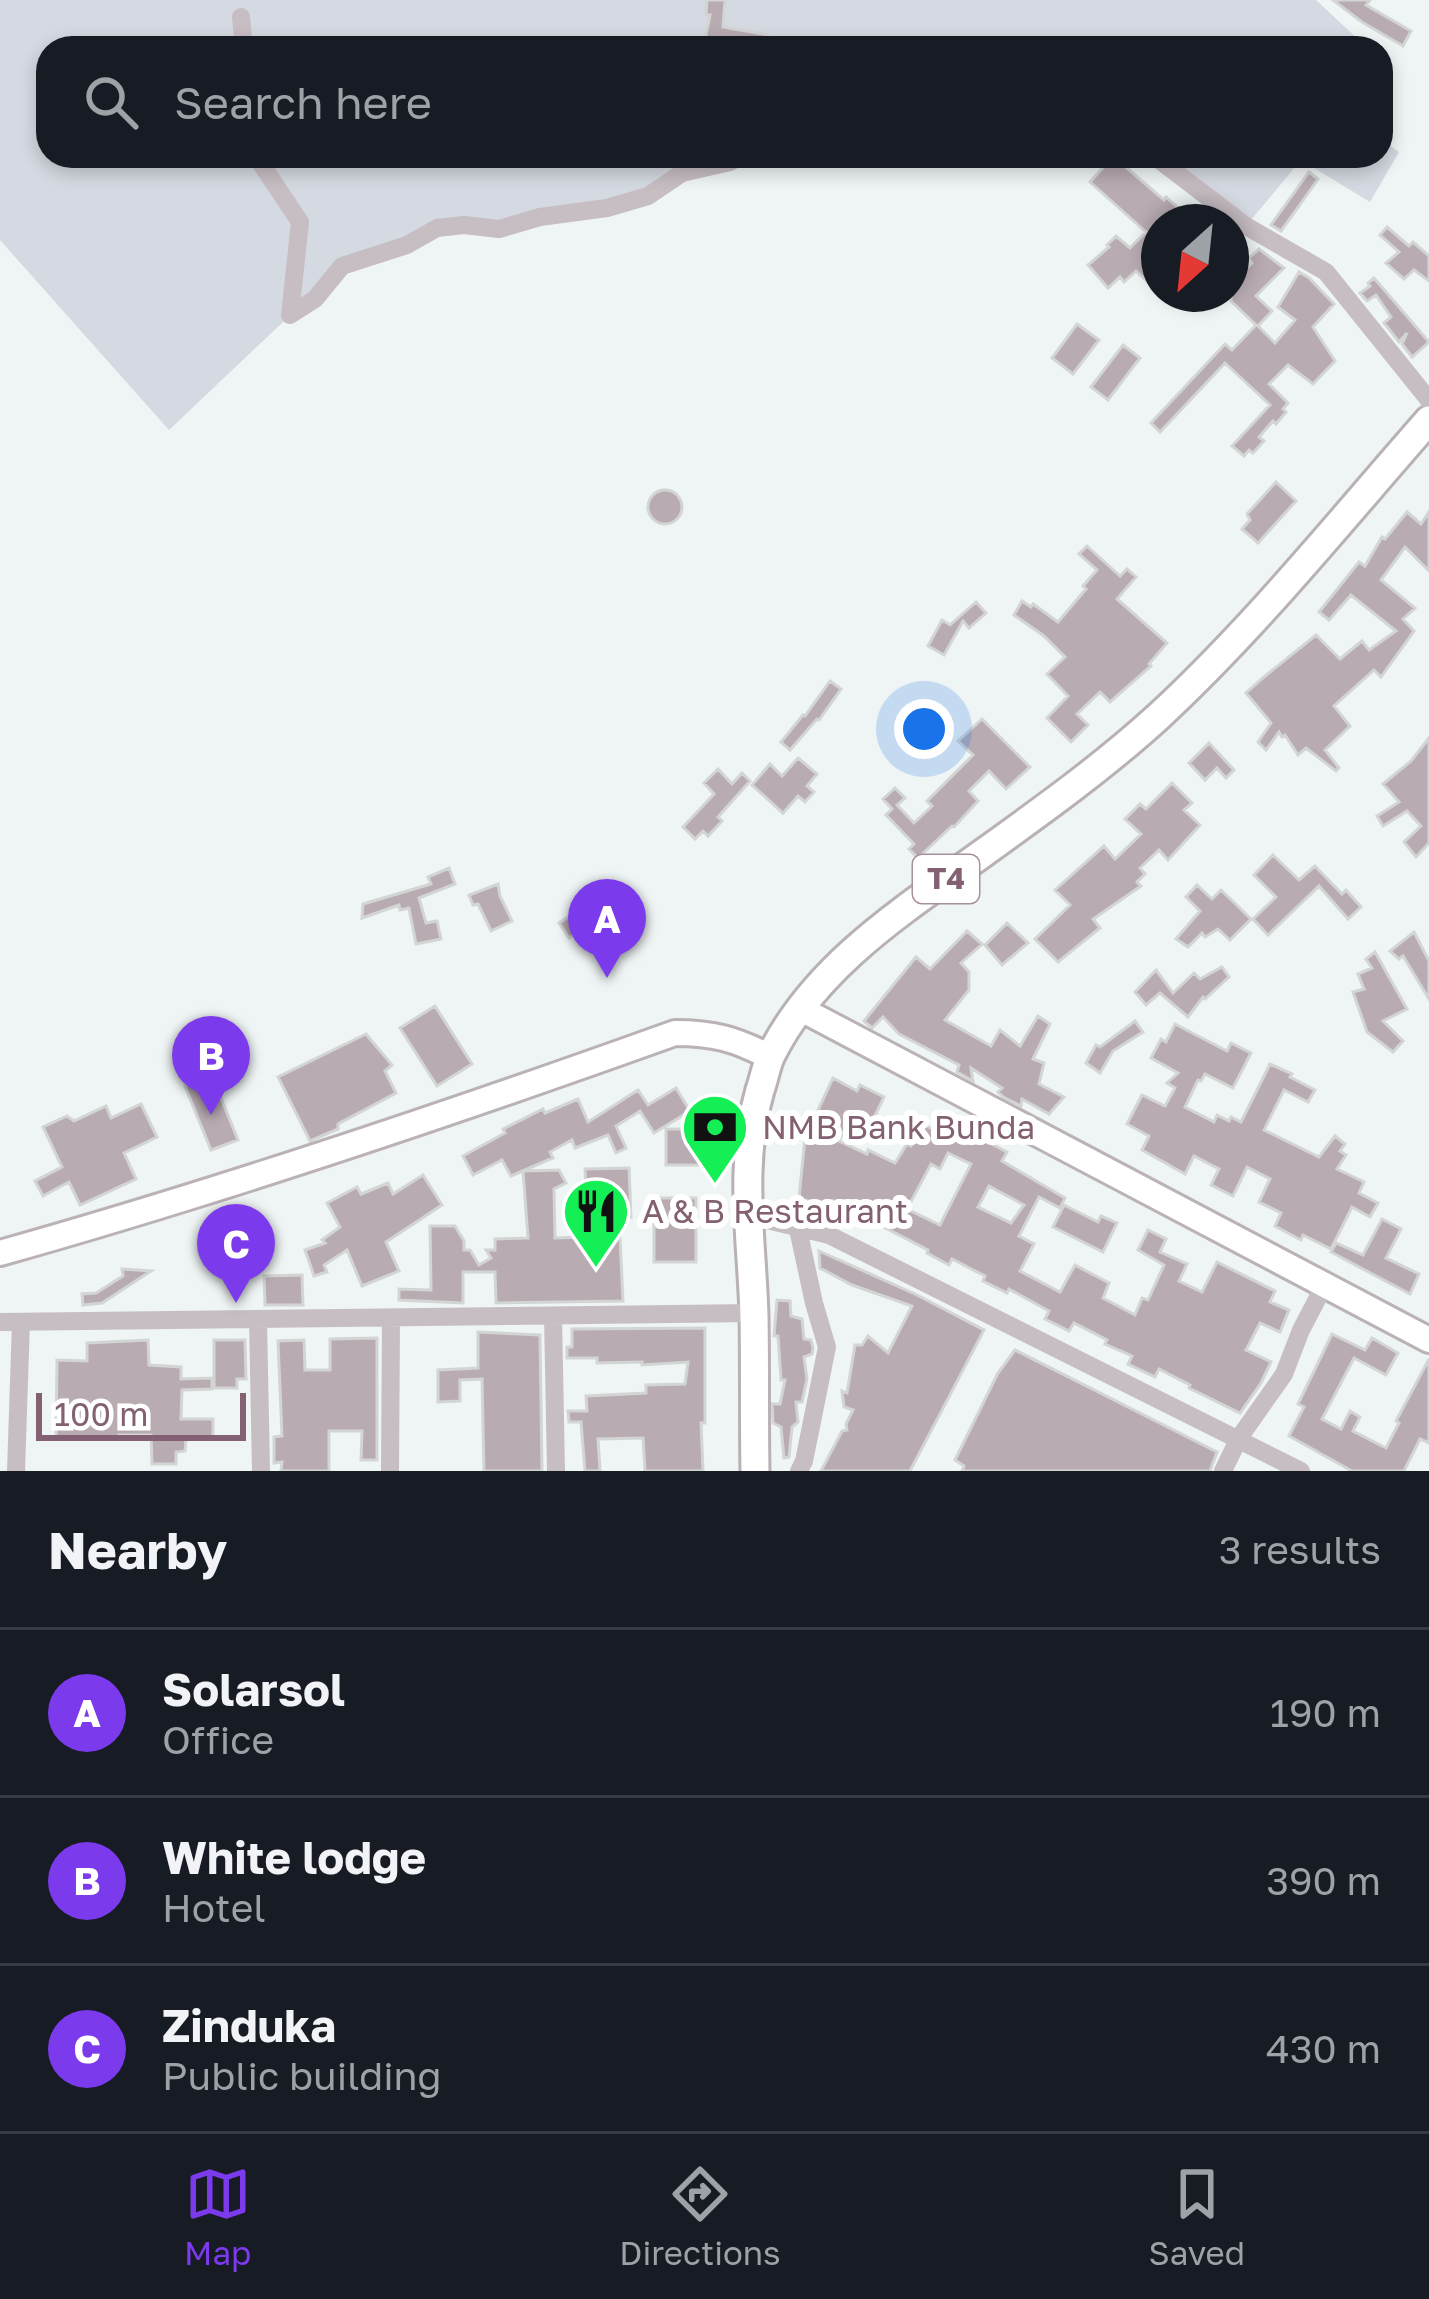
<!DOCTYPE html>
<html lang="en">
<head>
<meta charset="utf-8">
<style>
  :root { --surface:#171b24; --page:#242831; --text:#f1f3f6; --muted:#9ea1a6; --line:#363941; --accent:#7c3aed }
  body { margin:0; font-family:"Golos Text",sans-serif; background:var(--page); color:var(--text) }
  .compass { position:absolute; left:1141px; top:204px; width:108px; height:108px; border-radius:50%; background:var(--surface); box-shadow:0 6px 18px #0003; rotate:207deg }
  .scale { position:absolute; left:36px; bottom:30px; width:210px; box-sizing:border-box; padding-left:12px; border:6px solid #836172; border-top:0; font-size:33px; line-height:42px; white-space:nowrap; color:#836172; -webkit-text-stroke:9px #fff; paint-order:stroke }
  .you { position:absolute; left:924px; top:729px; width:42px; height:42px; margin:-30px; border:9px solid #fff; border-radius:50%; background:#1a73e8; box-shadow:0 0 0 18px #1a73e833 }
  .badge { display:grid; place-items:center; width:78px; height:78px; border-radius:50%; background:var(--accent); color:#fff; font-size:39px; font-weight:700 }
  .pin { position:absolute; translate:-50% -99px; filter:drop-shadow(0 3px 6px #0008) }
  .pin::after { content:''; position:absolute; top:63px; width:42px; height:36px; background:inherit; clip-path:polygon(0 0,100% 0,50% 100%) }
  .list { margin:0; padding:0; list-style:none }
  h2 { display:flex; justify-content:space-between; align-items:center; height:156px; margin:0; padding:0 48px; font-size:51px }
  h2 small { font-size:39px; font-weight:400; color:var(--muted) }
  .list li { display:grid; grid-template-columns:78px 1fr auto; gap:36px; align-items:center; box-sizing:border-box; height:168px; padding:0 48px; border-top:3px solid var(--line) }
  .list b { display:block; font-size:45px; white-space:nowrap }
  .list p { margin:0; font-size:39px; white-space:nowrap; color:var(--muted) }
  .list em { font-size:39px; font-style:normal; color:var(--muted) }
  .icon { flex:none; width:66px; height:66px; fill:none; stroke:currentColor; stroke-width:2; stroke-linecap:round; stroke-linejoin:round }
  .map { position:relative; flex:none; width:1429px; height:1471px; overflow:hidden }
  .search { position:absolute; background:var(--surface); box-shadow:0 6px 18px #0003; left:36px; right:36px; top:36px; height:132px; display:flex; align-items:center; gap:30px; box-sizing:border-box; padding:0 42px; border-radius:36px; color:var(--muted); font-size:45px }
  .sheet { height:660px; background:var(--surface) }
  nav { display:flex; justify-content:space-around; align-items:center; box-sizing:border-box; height:168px; border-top:3px solid var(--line); background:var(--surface); font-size:33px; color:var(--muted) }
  nav a { display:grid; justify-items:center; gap:6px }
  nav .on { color:var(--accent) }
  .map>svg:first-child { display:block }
</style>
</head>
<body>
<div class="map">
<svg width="1429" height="1471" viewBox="0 0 1429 1471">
  <rect width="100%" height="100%" fill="#eff4f4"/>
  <!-- green -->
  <path fill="#d5d9e1" d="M0,0H1316L1361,42L1359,48H48V156H741L648,196L464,225L342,266L169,430L0,240Z
    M1381,139L1399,152L1370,202L1301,160L1246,226L1154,156H1381Z"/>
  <!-- building -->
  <path fill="#b8abb2" stroke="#d3d5d5" stroke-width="3" fill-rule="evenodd" d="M707,0H725L723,27L768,35L766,48H722L704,45L710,15H706Z
    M1333,0H1370L1366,5L1411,31L1403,46L1362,22Z
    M1113,156L1164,200L1166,197L1194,222H1159V292L1136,271L1124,282L1120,277L1108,288L1088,265L1109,247L1107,245L1116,236L1130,248L1146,232L1090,182Z
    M1309,172L1318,179L1304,199L1281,231L1271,225Z
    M1387,227L1409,246L1413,242L1429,256V281L1414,270L1404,279L1386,263L1399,252L1380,235Z
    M1259,249L1284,268L1256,296L1272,311L1258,326L1275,343L1295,320L1278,307L1299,272L1309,278L1334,304L1313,327L1335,361L1313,384L1288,365L1269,384L1288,403L1283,409L1286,412L1276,424L1273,421L1259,437L1264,441L1253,453L1249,450L1244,456L1232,446L1270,405L1225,363L1160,432L1151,423L1225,344L1232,350L1256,325L1231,301V284L1252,263L1249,258Z
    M1374,278L1429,342L1412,357L1402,344L1407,333L1399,342L1384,323L1391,317L1376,295L1367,301L1360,293L1370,286L1368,283Z
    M1077,324L1099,340L1073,374L1052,358Z
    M1123,345L1140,358L1108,400L1091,387Z
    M1276,482L1296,501L1258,543L1242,529L1250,520L1247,514Z
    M648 507a17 17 0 1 1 34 0a17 17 0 1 1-34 0Z
    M1407,512L1421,524L1429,512V571L1405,547L1381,580L1415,608L1403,619L1414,631L1381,677L1374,670L1334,706L1350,726L1325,750L1339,768L1336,771L1306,748L1298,755L1285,735L1282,737L1279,732L1266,750L1258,742L1271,723L1246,693L1264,677L1316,635L1340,659L1362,641L1369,650L1396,631L1351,595L1329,620L1319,612L1359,562L1365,566L1382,537L1385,539Z
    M1087,546L1120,576L1127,569L1136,577L1117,599L1167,643L1149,664L1151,666L1110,702L1100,692L1077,714L1088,725L1071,742L1047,718L1068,696L1047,674L1065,657L1044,636L1014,615L1022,601L1031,607L1033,604L1058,622L1086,589L1083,586L1097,570L1079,554Z
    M976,602L986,613L969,628L963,621L944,655L928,646L942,620L950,625Z
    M830,681L841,689L819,720L817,719L790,750L781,742L803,715L805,716Z
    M982,719L1030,767L1006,789L989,771L969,791L978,801L954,827L952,826L918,858L909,849L914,844L886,815L892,809L883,799L895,788L905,798L897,805L914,823L932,806L927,801L973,755L958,741Z
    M1429,738V843L1416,857L1404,842L1421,826L1407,811L1383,826L1377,816L1399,802L1383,784L1411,761Z
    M1209,743L1234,770L1226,778L1217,768L1205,780L1189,763Z
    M798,758L817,774L807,786L814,792L805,802L798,796L783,813L752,785L770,764L782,776Z
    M718,769L732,784L742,773L750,781L718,817L722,821L708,836L703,831L695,839L683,827L714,794L704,783Z
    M1172,783L1192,803L1184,810L1200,825L1168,860L1159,850L1140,868L1145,874L1137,882L1141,886L1093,919L1100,928L1058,962L1035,939L1070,905L1055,890L1104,846L1115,859L1141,834L1125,819L1140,804L1146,809Z
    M1273,855L1299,880L1315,866L1342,894L1346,890L1361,907L1348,919L1319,886L1268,935L1253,919L1276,897L1254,875Z
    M449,868L455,884L419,898L426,923L437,921L441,939L416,944L409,908L400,910L399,905L362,918L363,904L431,884L428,877Z
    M498,884L500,896L512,921L491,931L478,904L473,905L469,895Z
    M617,885L624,898L592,916L595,920L569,938L559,923Z
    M1197,885L1212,899L1221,890L1251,919L1230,940L1218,929L1205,937L1202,933L1188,947L1176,939L1200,911L1186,897Z
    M1007,923L1028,943L1002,965L985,945Z
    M967,931L982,944L961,963L969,972V990L945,1020L991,1046L1000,1030L1020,1046L1038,1016L1050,1024L1033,1059L1044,1063L1039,1084L1064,1097L1049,1114L1022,1099L1021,1106L1003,1097L998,1092L1002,1088L971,1068L973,1081L957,1072L959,1065L899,1034L883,1017L872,1028L864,1021L916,957L930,969Z
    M1414,932L1429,961V999L1403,956L1399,959L1390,951Z
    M1375,952L1407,1009L1383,1021L1403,1041L1393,1052L1367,1032L1353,992L1364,989L1358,974L1372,968L1366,959Z
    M1222,967L1229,977L1205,999L1203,997L1188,1017L1160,993L1146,1005L1135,992L1156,970L1173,993L1194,973L1200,979Z
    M435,1006L472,1064L437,1086L400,1028Z
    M1135,1021L1143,1032L1113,1051L1100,1073L1086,1063L1096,1045L1100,1047Z
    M1175,1024L1227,1051L1231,1043L1251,1053L1233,1088L1205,1074L1201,1081L1198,1080L1185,1107L1214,1122L1217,1115L1229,1121L1231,1117L1241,1122L1270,1064L1292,1074L1290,1077L1315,1090L1308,1102L1284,1090L1264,1130L1319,1157L1335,1136L1345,1144L1340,1151L1346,1155L1337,1169L1364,1182L1359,1193L1378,1203L1370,1217L1352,1207L1331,1249L1303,1235L1301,1240L1275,1226L1281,1213L1259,1202L1270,1179L1247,1167L1233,1196L1211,1185L1219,1169L1194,1156L1185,1174L1142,1150L1149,1136L1127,1124L1142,1095L1165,1106L1175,1088L1167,1083L1178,1073L1151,1058L1161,1039L1166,1042Z
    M366,1034L392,1065L385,1071L396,1093L338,1124V1129L310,1141L278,1077Z
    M212,1076L238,1140L211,1150L185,1086Z
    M833,1078L857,1091L860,1085L884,1097L872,1122L853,1112L839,1141L867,1154L868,1150L895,1163L907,1144L911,1146L922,1124L951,1138L957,1126L1007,1152L1002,1161L1065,1198L1060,1208L1039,1197L1019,1236L1034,1244L1020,1271L1060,1292L1075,1265L1109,1283L1103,1298L1135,1315L1142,1298L1148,1300L1164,1265L1138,1250L1148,1230L1166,1239L1160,1252L1187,1264L1179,1281L1202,1292L1217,1262L1275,1291L1270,1302L1289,1310L1280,1332L1260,1323L1246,1350L1271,1362L1261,1383L1240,1413L1189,1388L1190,1385L1159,1369L1155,1377L1128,1364L1132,1356L1105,1344L1107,1340L1074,1323L1069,1331L1045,1319L1049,1311L1009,1289L1007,1293L983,1281L985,1276L952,1259L949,1265L927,1253L928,1250L833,1201L831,1208L799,1198L805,1138ZM948,1153L971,1164L940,1225L907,1209L931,1164L940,1169ZM989,1186L1024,1205L1011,1223L978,1207Z
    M676,1088L690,1111L654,1133L640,1111L616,1126L626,1148L616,1153L608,1135L575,1148L572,1140L550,1152L553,1158L511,1176L502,1160L473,1175L463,1156L505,1133L503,1129L543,1109L545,1113L578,1099L588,1122L638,1090L648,1105Z
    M141,1104L157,1137L124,1153L136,1179L80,1205L69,1182L43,1196L35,1181L62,1167L43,1127L67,1116L74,1121L106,1106L111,1118Z
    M666,1129H709V1165H666Z
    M629,1168L631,1217H619L623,1301L496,1303L495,1272H463V1303L399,1300V1289L431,1290L430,1226H455L464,1241V1250H470L479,1265L491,1258L486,1250H495V1239L528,1238L523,1171L559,1170L566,1183L554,1189L555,1238L588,1237L585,1169Z
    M423,1175L442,1205L386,1242L399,1271L362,1286L347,1250L324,1265L327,1272L314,1276L305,1250L325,1243L322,1240L340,1227L327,1203L357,1187L361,1194L388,1183L393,1194Z
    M654,1198H696V1262H654Z
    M1064,1205L1098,1222L1101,1216L1117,1223L1103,1252L1053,1227Z
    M1382,1219L1401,1229L1386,1258L1419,1274L1410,1294L1331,1252L1336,1243L1363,1255Z
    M819,1251L915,1294L984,1330L910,1471H821L842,1431L847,1430L846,1424L853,1410L844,1407L842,1391L847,1393L855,1345H862L868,1336L888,1353L912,1306L852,1285L820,1268Z
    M122,1269L151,1271L102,1303L83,1305L82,1294L96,1293L123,1276Z
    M302,1275L303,1305H265L264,1276Z
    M777,1300L790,1301L791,1316L802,1319L804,1339L811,1340L813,1348L812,1354L804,1357L807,1379L802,1402H796L798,1422L792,1427L789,1457L784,1458L781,1427L773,1423L772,1404H780L785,1380H781L778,1336H774Z
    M705,1328V1423H701L703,1471H645L643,1438L598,1439L600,1471H585L581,1422H569L568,1411H587L586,1396L646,1393V1385L685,1384L688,1362L642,1365V1362L597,1363V1358H567V1347H572V1329Z
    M478,1332L540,1335L542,1471H484L482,1379L460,1380V1401L438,1402V1370L478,1368Z
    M1332,1334L1365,1350L1372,1338L1398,1353L1386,1375L1354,1358L1322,1419L1341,1429L1350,1411L1360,1417L1353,1431L1386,1448L1399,1423L1396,1421L1429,1359V1443L1420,1439L1404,1471H1352L1289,1436L1304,1407L1298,1404Z
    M377,1338V1460H361L362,1431H329V1471H281L282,1462L274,1463V1437L282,1436L278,1341L304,1340L305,1370H330V1339Z
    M148,1340L149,1365L181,1367V1379L212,1378V1389L182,1390L181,1419H213V1437H186L185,1451L176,1452V1464H152L151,1435H119V1439H56L57,1360L87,1361V1343Z
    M214,1340H245L246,1379H237V1388H214Z
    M1015,1350L1217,1452L1210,1471H962L964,1466L955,1460L998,1373Z"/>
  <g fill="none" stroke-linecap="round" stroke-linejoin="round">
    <defs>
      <path id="major" d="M801,1009L1429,1340
        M0,1253C228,1189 452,1113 675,1033C714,1033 735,1039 770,1057"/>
      <path id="highway" d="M755,1471C754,1419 755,1368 754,1316C752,1240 738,1165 760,1090C764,1079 766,1066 771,1055C814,969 896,915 972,861C1036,815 1101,769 1159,716C1257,625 1341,520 1429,420"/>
    </defs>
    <!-- major casing -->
    <use href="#major" stroke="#bab2b6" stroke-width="30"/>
    <!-- highway casing -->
    <use href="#highway" stroke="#b9b1b5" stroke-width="33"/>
    <!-- minor -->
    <path stroke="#c7bec3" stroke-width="18" d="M241,17L244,48
      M256,156L300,222L290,315
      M1154,156L1246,226L1326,272L1429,400
      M290,315L315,299L342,266L407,245L437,228L464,225L499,229L540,217L607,208L648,196L682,173L730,162L741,156
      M746,1215L829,1235L1301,1471
      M798,1229L814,1303L827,1347L804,1461L799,1471
      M553,1316L556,1471
      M258,1320L261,1471
      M0,1322L754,1313
      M16,1471L21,1322
      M390,1471L391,1319
      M1223,1471L1239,1438L1284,1374L1301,1330L1324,1286"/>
    <!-- major -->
    <use href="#major" stroke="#fff" stroke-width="24"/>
    <!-- highway -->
    <use href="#highway" stroke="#fff" stroke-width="27"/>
  </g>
  <!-- icons -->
  <defs>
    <symbol id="bank-pin" viewBox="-11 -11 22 30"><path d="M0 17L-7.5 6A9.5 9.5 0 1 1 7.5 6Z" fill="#15ef56" stroke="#fff"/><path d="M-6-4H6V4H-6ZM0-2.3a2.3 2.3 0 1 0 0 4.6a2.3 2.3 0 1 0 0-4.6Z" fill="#111"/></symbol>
    <symbol id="restaurant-pin" viewBox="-11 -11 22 30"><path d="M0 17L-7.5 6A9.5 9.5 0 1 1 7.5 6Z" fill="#15ef56" stroke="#fff"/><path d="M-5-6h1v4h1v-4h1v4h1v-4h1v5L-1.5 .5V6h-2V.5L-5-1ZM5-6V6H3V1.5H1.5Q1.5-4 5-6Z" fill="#111"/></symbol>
  </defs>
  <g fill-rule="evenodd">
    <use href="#bank-pin" x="677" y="1089" width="76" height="104"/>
    <use href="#restaurant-pin" x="558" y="1173" width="76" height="104"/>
  </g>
  <g text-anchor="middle" stroke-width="12" stroke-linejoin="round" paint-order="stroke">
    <!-- shield labels -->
    <rect fill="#fff" stroke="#a8909c" stroke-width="3" x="913" y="855" width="66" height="48" rx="9"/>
    <g font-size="30" font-weight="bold" fill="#836172">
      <text x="946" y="889">T4</text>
    </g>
    <!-- poi labels -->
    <g font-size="33" fill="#836172" stroke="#fff" text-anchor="start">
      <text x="762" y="1139">NMB Bank Bunda</text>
      <text x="642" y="1223">A &amp; B Restaurant</text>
    </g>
  </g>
</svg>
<svg class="compass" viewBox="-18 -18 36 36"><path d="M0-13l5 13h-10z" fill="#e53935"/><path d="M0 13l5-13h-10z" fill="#9ea1a6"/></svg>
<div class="scale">100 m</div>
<div class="you"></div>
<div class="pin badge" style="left:607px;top:978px">A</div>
<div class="pin badge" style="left:211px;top:1115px">B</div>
<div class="pin badge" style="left:236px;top:1303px">C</div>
<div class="search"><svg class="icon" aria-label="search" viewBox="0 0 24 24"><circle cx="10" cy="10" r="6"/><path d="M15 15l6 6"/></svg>Search here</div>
</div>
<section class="sheet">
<h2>Nearby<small>3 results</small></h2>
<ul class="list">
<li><span class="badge">A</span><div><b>Solarsol</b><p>Office</p></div><em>190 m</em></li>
<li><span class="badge">B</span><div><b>White lodge</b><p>Hotel</p></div><em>390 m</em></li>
<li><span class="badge">C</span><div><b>Zinduka</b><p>Public building</p></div><em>430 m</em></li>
</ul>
</section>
<nav>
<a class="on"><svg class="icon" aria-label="map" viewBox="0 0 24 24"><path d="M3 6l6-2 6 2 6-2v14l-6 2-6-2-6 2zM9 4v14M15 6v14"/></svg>Map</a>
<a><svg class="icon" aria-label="directions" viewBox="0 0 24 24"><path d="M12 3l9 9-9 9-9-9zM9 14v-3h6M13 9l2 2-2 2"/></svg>Directions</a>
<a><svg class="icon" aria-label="saved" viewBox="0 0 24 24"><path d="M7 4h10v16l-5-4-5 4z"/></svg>Saved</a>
</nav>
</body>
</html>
